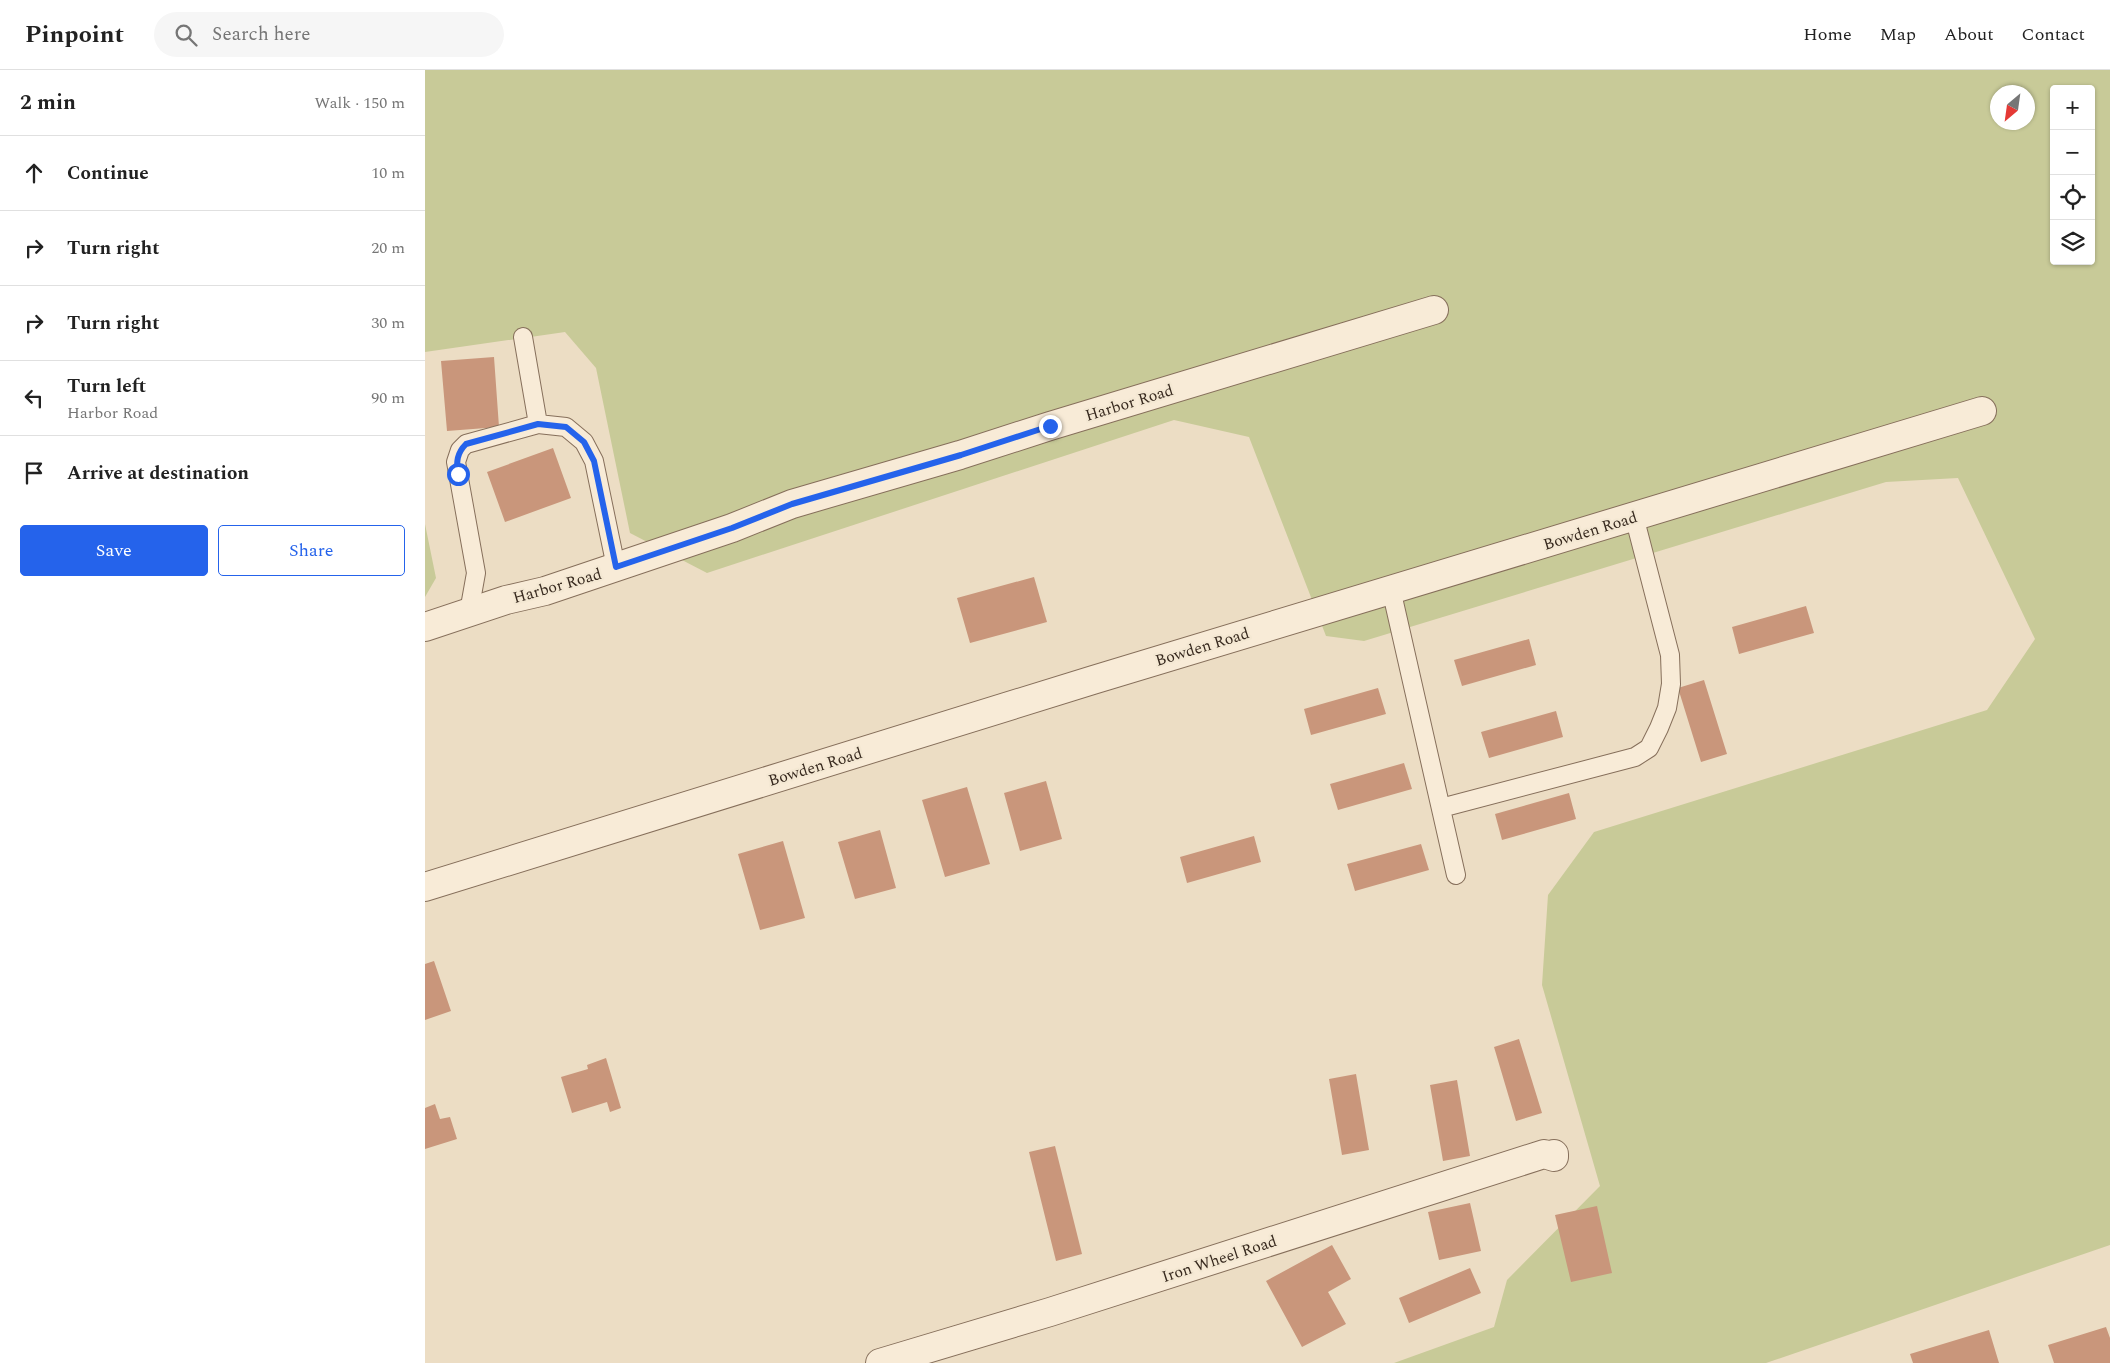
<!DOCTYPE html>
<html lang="en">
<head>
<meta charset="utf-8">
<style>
  :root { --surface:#fff; --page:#f6f6f6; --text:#222; --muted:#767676; --line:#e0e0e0; --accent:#2563eb }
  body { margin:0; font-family:Spectral,serif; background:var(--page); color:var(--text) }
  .controls { position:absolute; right:15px; top:15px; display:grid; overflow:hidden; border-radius:5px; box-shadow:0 1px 4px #0004 }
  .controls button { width:45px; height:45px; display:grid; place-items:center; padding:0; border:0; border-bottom:1px solid var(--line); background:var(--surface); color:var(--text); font:25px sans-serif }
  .compass { position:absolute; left:1565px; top:15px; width:45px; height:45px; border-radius:50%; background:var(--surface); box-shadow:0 1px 4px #0004; rotate:209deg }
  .stop { position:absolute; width:15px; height:15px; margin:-11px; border:4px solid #2563eb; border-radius:50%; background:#fff }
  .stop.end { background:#2563eb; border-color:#fff; box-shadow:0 1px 5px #0008 }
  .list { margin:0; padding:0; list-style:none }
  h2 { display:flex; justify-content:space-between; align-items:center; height:65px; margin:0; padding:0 20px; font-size:21px }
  h2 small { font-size:16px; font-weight:400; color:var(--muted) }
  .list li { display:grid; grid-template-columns:32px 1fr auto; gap:15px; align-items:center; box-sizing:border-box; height:75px; padding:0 20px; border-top:1px solid var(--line) }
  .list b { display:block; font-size:19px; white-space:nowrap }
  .list p { margin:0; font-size:16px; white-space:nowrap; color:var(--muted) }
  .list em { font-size:16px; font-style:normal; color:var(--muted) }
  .actions { display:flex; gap:10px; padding:15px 20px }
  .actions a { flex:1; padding:11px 0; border:1px solid var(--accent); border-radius:5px; text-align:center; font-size:18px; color:var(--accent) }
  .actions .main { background:var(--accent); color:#fff }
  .icon { flex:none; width:28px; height:28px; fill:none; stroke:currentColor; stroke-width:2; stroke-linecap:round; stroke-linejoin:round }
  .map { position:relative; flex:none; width:1685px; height:1293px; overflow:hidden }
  header { display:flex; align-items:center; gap:30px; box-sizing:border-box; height:70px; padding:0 25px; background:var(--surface); border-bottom:1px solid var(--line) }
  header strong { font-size:24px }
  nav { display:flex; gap:28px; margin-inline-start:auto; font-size:18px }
  .search { width:350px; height:45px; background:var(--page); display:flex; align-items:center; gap:12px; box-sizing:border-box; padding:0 18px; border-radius:28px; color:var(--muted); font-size:19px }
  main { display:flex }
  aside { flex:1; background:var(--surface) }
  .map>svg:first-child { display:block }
</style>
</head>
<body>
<header>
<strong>Pinpoint</strong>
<div class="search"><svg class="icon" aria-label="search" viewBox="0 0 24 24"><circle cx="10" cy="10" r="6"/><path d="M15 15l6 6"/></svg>Search here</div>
<nav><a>Home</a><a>Map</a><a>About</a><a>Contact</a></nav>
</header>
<main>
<aside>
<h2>2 min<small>Walk · 150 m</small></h2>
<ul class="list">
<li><svg class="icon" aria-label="ahead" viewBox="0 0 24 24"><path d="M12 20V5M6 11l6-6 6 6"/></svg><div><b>Continue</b></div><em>10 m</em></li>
<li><svg class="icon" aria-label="right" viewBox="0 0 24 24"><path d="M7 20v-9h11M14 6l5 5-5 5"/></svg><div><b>Turn right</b></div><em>20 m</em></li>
<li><svg class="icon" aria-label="right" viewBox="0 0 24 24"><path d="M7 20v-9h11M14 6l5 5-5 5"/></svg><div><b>Turn right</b></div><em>30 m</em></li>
<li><svg class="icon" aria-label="left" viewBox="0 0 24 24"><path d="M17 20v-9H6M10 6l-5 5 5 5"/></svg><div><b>Turn left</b><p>Harbor Road</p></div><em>90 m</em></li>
<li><svg class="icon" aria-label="arrive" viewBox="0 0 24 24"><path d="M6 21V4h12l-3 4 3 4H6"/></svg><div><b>Arrive at destination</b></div></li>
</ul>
<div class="actions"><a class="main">Save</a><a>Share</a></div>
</aside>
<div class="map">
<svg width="1685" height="1293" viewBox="0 0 1685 1293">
  <rect width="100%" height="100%" fill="#ecddc4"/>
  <!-- green -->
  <path fill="#c8ca98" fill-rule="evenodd" d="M0,0H1685V1175L1341,1293H969L1069,1257L1082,1210L1175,1116L1117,915L1123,825L1169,762L1562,640L1610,569L1533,408L1461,412L939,571L901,566L824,367L749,350L282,503L205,463L171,298L140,262L0,282ZM1629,19H1666V191H1629ZM1572,22H1602V52H1572Z
    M0,454L11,508L0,527Z"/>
  <!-- building -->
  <path fill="#c9967b" d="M69,287L74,357L22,361L16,291Z
    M128,378L146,428L80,452L62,402Z
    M609,507L622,552L545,573L532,528Z
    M1381,536L1389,563L1314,584L1307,557Z
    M1104,569L1111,595L1037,616L1029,590Z
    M1279,610L1302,684L1276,692L1253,618Z
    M953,618L961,644L886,665L879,639Z
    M1131,641L1138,667L1064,688L1056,662Z
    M979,693L987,719L913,740L905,714Z
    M621,711L637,769L595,781L579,723Z
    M542,717L565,794L520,807L497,730Z
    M1144,723L1151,749L1077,770L1070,744Z
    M455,760L471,818L430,829L413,772Z
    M829,766L836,792L762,813L755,787Z
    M358,771L380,848L335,860L313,784Z
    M996,774L1004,800L930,821L922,794Z
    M9,891L26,941L0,950V894Z
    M1094,969L1117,1043L1091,1051L1069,977Z
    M181,988L196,1038L185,1042L182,1032L147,1043L136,1007L163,999L162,995Z
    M931,1004L944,1080L917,1085L904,1009Z
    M1032,1010L1045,1086L1018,1091L1005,1015Z
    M10,1034L15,1049L25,1047L32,1069L0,1079V1038Z
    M630,1076L657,1184L631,1191L604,1082Z
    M1045,1133L1056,1181L1014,1190L1003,1142Z
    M1172,1136L1187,1203L1146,1212L1130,1145Z
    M907,1175L926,1209L903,1222L921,1254L877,1277L841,1211Z
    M1045,1198L1056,1223L984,1253L974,1228Z
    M1681,1257L1685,1268V1293H1629L1623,1275Z
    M1564,1260L1574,1293H1488L1485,1284Z"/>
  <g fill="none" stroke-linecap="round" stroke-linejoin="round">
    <defs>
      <path id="service" d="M98,267L113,354
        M966,519L1031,805
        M44,542L51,503L31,392L35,380L41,374L113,354L141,357L159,372L169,391L191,497
        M1016,738L1210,687L1224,678L1234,658L1242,638L1246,614L1245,585L1209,446"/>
      <path id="minor" d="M0,557L81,530L120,521L307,458L367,434L535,385L625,356L1009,240
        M0,817L668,610L1557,341
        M455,1293L625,1242L1119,1084L1129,1087V1084"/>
    </defs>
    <!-- service casing -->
    <use href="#service" stroke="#866f5b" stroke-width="20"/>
    <!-- minor casing -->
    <use href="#minor" stroke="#866f5b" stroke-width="30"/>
    <!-- service -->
    <use href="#service" stroke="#f8ebd7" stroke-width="18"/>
    <!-- minor -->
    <use href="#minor" stroke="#f8ebd7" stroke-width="28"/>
  </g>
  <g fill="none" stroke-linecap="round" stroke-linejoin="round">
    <!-- route -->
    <path stroke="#2563eb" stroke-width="6" d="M33,404C31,392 32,383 41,374L113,354L141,357L159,372L169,391L191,497L307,458L367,434L536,385L625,356"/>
  </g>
  <g text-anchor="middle" stroke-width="4.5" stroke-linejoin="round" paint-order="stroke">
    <!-- street labels -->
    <g font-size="16" fill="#37291e" stroke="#f4e8d3">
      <text transform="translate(704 332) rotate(-17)" y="6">Harbor Road</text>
      <text transform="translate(1165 460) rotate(-17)" y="6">Bowden Road</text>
      <text transform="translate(132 515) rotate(-16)" y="6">Harbor Road</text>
      <text transform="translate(777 576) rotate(-17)" y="6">Bowden Road</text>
      <text transform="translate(390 696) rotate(-17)" y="6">Bowden Road</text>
      <text transform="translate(794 1188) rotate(-18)" y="6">Iron Wheel Road</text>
    </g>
  </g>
</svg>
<div class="controls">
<button>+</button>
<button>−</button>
<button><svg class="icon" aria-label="locate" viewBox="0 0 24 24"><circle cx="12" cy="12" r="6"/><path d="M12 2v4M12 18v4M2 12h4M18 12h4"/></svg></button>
<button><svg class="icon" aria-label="layers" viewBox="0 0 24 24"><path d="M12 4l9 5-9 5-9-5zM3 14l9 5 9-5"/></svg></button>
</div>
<svg class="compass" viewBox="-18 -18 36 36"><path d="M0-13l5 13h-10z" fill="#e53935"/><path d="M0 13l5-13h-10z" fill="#767676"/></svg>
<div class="stop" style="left:33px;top:404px"></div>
<div class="stop end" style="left:625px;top:356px"></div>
</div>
</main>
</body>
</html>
